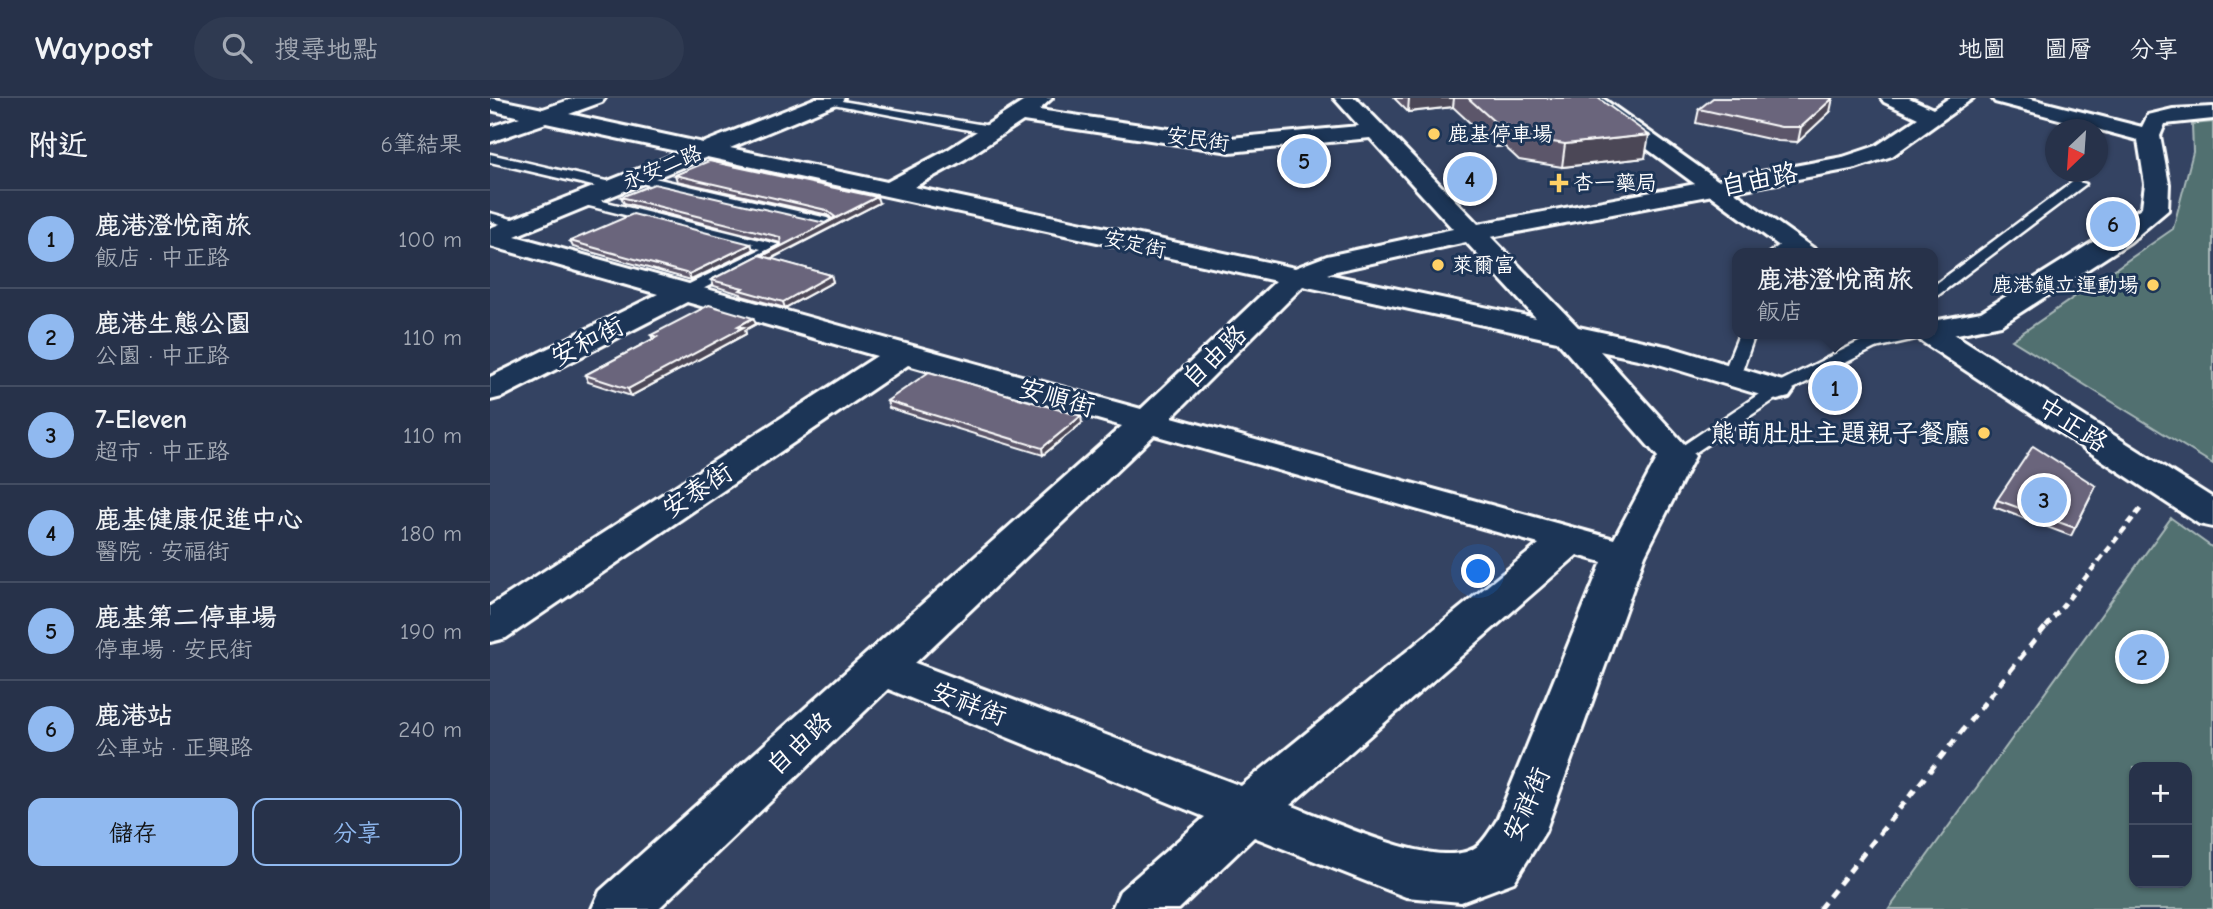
<!DOCTYPE html>
<html lang="zh-TW">
<head>
<meta charset="utf-8">
<style>
  :root { --surface:#27324a; --page:#2f3a51; --text:#f1f3f6; --muted:#a4aab5; --line:#434d62; --accent:#90b9f0 }
  body { margin:0; font-family:"Comic Neue","LXGW WenKai TC",sans-serif; background:var(--page); color:var(--text) }
  .controls { position:absolute; right:21px; bottom:21px; display:grid; overflow:hidden; border-radius:14px; box-shadow:0 2px 5px #0004 }
  .controls button { width:63px; height:63px; display:grid; place-items:center; padding:0; border:0; border-bottom:2px solid var(--line); background:var(--surface); color:var(--text); font:35px sans-serif }
  .compass { position:absolute; left:1555px; top:21px; width:63px; height:63px; border-radius:50%; background:var(--surface); box-shadow:0 2px 5px #0004; rotate:205deg }
  .you { position:absolute; left:989px; top:474px; width:24px; height:24px; margin:-18px; border:5px solid #fff; border-radius:50%; background:#1a73e8; box-shadow:0 0 0 10px #1a73e833 }
  .badge { display:grid; place-items:center; width:46px; height:46px; border-radius:50%; background:var(--accent); color:#111; font-size:23px; font-weight:700 }
  .pin { position:absolute; translate:-50% -50%; border:4px solid #fff; box-shadow:0 2px 7px #0006 }
  .popup { position:absolute; left:1242px; top:150px; width:206px; height:91px; box-sizing:border-box; display:grid; place-content:center; border-radius:14px; background:var(--surface); filter:drop-shadow(0 2px 5px #0005); font-size:23px; white-space:nowrap; color:var(--muted) }
  .popup b { font-size:26px; color:var(--text) }
  .popup::after { content:''; position:absolute; left:50%; top:100%; margin-left:-14px; border:14px solid transparent; border-top-color:var(--surface) }
  .list { margin:0; padding:0; list-style:none }
  h2 { display:flex; justify-content:space-between; align-items:center; height:91px; margin:0; padding:0 28px; font-size:30px }
  h2 small { font-size:23px; font-weight:400; color:var(--muted) }
  .list li { display:grid; grid-template-columns:46px 1fr auto; gap:21px; align-items:center; box-sizing:border-box; height:98px; padding:0 28px; border-top:2px solid var(--line) }
  .list b { display:block; font-size:26px; white-space:nowrap }
  .list p { margin:0; font-size:23px; white-space:nowrap; color:var(--muted) }
  .list em { font-size:23px; font-style:normal; color:var(--muted) }
  .actions { display:flex; gap:14px; padding:21px 28px }
  .actions a { flex:1; padding:16px 0; border:2px solid var(--accent); border-radius:14px; text-align:center; font-size:24px; color:var(--accent) }
  .actions .main { background:var(--accent); color:#111 }
  .icon { flex:none; width:38px; height:38px; fill:none; stroke:currentColor; stroke-width:2; stroke-linecap:round; stroke-linejoin:round }
  .map { position:relative; flex:none; width:1723px; height:811px; overflow:hidden }
  header { display:flex; align-items:center; gap:42px; box-sizing:border-box; height:98px; padding:0 35px; background:var(--surface); border-bottom:2px solid var(--line) }
  header strong { font-size:33px }
  nav { display:flex; gap:38px; margin-inline-start:auto; font-size:24px }
  .search { width:490px; height:63px; background:var(--page); display:flex; align-items:center; gap:18px; box-sizing:border-box; padding:0 24px; border-radius:38px; color:var(--muted); font-size:26px }
  main { display:flex }
  aside { flex:1; background:var(--surface) }
  .map>svg:first-child { display:block }
</style>
</head>
<body>
<header>
<strong>Waypost</strong>
<div class="search"><svg class="icon" aria-label="search" viewBox="0 0 24 24"><circle cx="10" cy="10" r="6"/><path d="M15 15l6 6"/></svg>搜尋地點</div>
<nav><a>地圖</a><a>圖層</a><a>分享</a></nav>
</header>
<main>
<aside>
<h2>附近<small>6筆結果</small></h2>
<ul class="list">
<li><span class="badge">1</span><div><b>鹿港澄悅商旅</b><p>飯店 · 中正路</p></div><em>100 m</em></li>
<li><span class="badge">2</span><div><b>鹿港生態公園</b><p>公園 · 中正路</p></div><em>110 m</em></li>
<li><span class="badge">3</span><div><b>7-Eleven</b><p>超市 · 中正路</p></div><em>110 m</em></li>
<li><span class="badge">4</span><div><b>鹿基健康促進中心</b><p>醫院 · 安福街</p></div><em>180 m</em></li>
<li><span class="badge">5</span><div><b>鹿基第二停車場</b><p>停車場 · 安民街</p></div><em>190 m</em></li>
<li><span class="badge">6</span><div><b>鹿港站</b><p>公車站 · 正興路</p></div><em>240 m</em></li>
</ul>
<div class="actions"><a class="main">儲存</a><a>分享</a></div>
</aside>
<div class="map">
<svg width="1723" height="811" viewBox="0 0 1723 811">
  <rect width="100%" height="100%" fill="#344362"/>
  <filter id="ink" filterUnits="userSpaceOnUse"><feTurbulence type="fractalNoise" baseFrequency=".0143" numOctaves="2"/><feDisplacementMap in="SourceGraphic" scale="14" xChannelSelector="R" yChannelSelector="G"/><feConvolveMatrix kernelMatrix="1 2 1 2 8 2 1 2 1" color-interpolation-filters="sRGB"/></filter>
  <g filter="url(#ink)">
    <!-- green -->
    <path fill="#517070" stroke="#a8b8b8" stroke-width="2" fill-rule="evenodd" d="M1723,24V366L1522,242L1683,131L1703,54L1702,26Z
      M1681,420L1723,450V811H1399ZM1644,669H1697V785H1644Z"/>
    <g fill="none" stroke-linecap="round" stroke-linejoin="round">
      <defs>
        <path id="lane" d="M334,0L506,29L512,33L506,37L338,5L334,4Z
          M0,56L129,86L131,89L124,93L0,64Z
          M147,76L337,120L344,124L337,128L142,83V77Z
          M1584,83L1596,86L1443,201V188Z
          M92,98L290,147L292,150L201,197H189V191L271,151L87,105L85,102Z
          M0,115L33,124L35,127L28,131L0,123Z
          M1299,140L1306,144L1295,155H1279Z
          M1249,236H1265L1251,276L1242,281L1233,276Z
          M1402,236H1432L1430,240L1385,250L1293,296L1194,362H1180L1177,358L1281,288L1373,242Z"/>
        <path id="street" d="M0,0L53,11L85,0H115L112,4L79,16L213,45L326,0H354L351,4L240,50L397,84L459,51L539,0H562L549,12L740,40L869,28L844,0H866L988,126L1353,59L1386,48L1428,20L1394,4L1391,0H1419L1443,11L1459,0H1483L1402,58L1366,70L1001,139L1088,229L1180,249L1299,285L1304,292L1299,299L1287,302L1162,264L1110,253L1205,358L1155,457L1055,734L1024,784L971,804L916,799L764,739L689,811H622L630,793L715,719L398,591L168,811H102L110,793L632,328L418,267L16,540L0,544V508L387,258L197,204L12,299L0,302V279L168,196L0,148V130L191,54L56,25L0,44V29L30,19L0,12ZM533,23L740,54L880,40L963,131L837,158L805,170L424,89L475,61ZM217,59L786,183L651,311L25,138ZM976,144L1046,220L837,176L846,173ZM813,188L1067,243L1168,359L1124,441L682,319ZM664,337L1049,446L751,688L425,565ZM1087,457L1112,464L1007,722C1001,731 993,746 983,751C945,772 840,722 800,707Z
          M1502,0H1537L1652,29L1658,17L1683,11L1723,9V21L1675,26L1670,38L1679,86L1678,112L1640,144L1511,227L1443,241L1432,239L1430,236H1443V223L1491,214L1622,132L1652,109L1655,86L1648,42L1505,4Z"/>
        <path id="secondary" d="M1088,0H1112L1330,155H1299Z
          M1443,227L1453,229L1723,400V429L1709,426L1431,243L1427,236H1443Z"/>
      </defs>
      <!-- lane casing -->
      <use href="#lane" stroke="#fff" stroke-width="5"/>
      <!-- street casing -->
      <use href="#street" stroke="#fff" stroke-width="6"/>
      <!-- secondary casing -->
      <use href="#secondary" stroke="#fff" stroke-width="6"/>
      <!-- path-far1 -->
      <path stroke="#fff" stroke-width="4.5" stroke-dasharray="7 5" stroke-linecap="butt" d="M1556,529L1652,409"/>
      <!-- path -->
      <path stroke="#fff" stroke-width="5" stroke-dasharray="9 7" stroke-linecap="butt" d="M1329,811L1557,527"/>
      <!-- lane -->
      <use href="#lane" fill="#1d3557" fill-rule="evenodd"/>
      <!-- street -->
      <use href="#street" fill="#1d3557" fill-rule="evenodd"/>
      <!-- secondary -->
      <use href="#secondary" fill="#1d3557" fill-rule="evenodd"/>
    </g>
    <!-- wall -->
    <path fill="#5c576a" stroke="#fff" stroke-width="2" d="M904,0H1108L1155,60L1072,69L1029,62L1014,48L1006,49L963,9L918,14Z
      M1209,11L1340,14L1308,44L1288,43L1206,25Z
      M185,77L389,105L281,161L341,177L343,184L295,210L252,198L251,196L224,188L221,182L291,146V145L134,105L131,99L335,125L342,121L338,117L187,83Z
      M80,143L261,146L263,152L201,182L83,149Z
      M266,226L255,232L256,236L141,298L98,284L95,277L163,241L161,237Z
      M397,303L592,325L553,357L399,310Z
      M1606,388L1581,438L1504,409L1507,402Z"/>
    <!-- shaded-wall -->
    <path fill="#4b4756" stroke="#fff" stroke-width="2" d="M919,0H964L963,9L918,14Z
      M1343,0L1340,14L1308,44L1311,29Z
      M1007,26H1015L1014,48L1006,49Z
      M1159,37L1155,60L1072,69L1075,46Z
      M387,99L389,105L274,164L272,158Z
      M261,146L263,152L201,182L199,176Z
      M341,177L343,184L295,210L293,204Z
      M263,220L266,226L255,232L256,236L141,298L138,291Z
      M591,318L592,325L553,357L552,350Z"/>
    <!-- building -->
    <path fill="#6b657b" stroke="#fff" stroke-width="2" d="M978,0H1108L1159,37L1075,46L1031,39L1015,26H1007Z
      M1223,0H1343L1311,29H1291L1209,11Z
      M219,63L387,99L272,158L341,177L293,204L250,192L253,190L221,182L291,146L290,139L131,99L164,86L335,125L345,119L336,112L185,77Z
      M143,116L261,146L199,176L80,143Z
      M219,207L263,220L248,228L254,229L138,291L95,277L167,239L161,237Z
      M439,274L591,318L552,350L397,303Z
      M1543,348L1606,388L1585,430L1507,402Z"/>
  </g>
  <!-- markers -->
  <g fill="#ffd166" stroke="#1d3557" stroke-width="2.5">
    <circle cx="944" cy="36" r="7"/>
    <path d="M1065.5 74.5h7v7h7v7h-7v7h-7v-7h-7v-7h7z"/>
    <circle cx="948" cy="167" r="7"/>
    <circle cx="1663" cy="187" r="7"/>
    <circle cx="1494" cy="335" r="7"/>
  </g>
  <g text-anchor="middle" stroke-width="6" stroke-linejoin="round" paint-order="stroke">
    <!-- far-poi labels -->
    <g font-size="21" fill="#fff" stroke="#1d3557" text-anchor="start">
      <text x="958" y="43">鹿基停車場</text>
      <text x="1083" y="92">杏一藥局</text>
      <text x="962" y="174">萊爾富</text>
      <text x="1649" y="194" text-anchor="end">鹿港鎮立運動場</text>
    </g>
    <!-- far-street labels -->
    <g font-size="21" fill="#fff" stroke="#1d3557">
      <text transform="translate(708 41) rotate(8)" y="7">安民街</text>
      <text transform="translate(172 69) rotate(-22)" y="7">永安二路</text>
      <text transform="translate(645 146) rotate(12)" y="7">安定街</text>
    </g>
    <!-- street labels -->
    <g font-size="26" fill="#fff" stroke="#1d3557">
      <text transform="translate(1269 81) rotate(-11)" y="9">自由路</text>
      <text transform="translate(97 243) rotate(-27)" y="9">安和街</text>
      <text transform="translate(724 258) rotate(-44)" y="9">自由路</text>
      <text transform="translate(567 299) rotate(16)" y="9">安順街</text>
      <text transform="translate(1583 326) rotate(33)" y="9">中正路</text>
      <text transform="translate(207 392) rotate(-33)" y="9">安泰街</text>
      <text transform="translate(479 605) rotate(21)" y="9">安祥街</text>
      <text transform="translate(309 645) rotate(-43)" y="9">自由路</text>
      <text transform="translate(1036 706) rotate(-66)" y="9">安祥街</text>
    </g>
    <!-- poi labels -->
    <g font-size="26" fill="#fff" stroke="#1d3557" text-anchor="end">
      <text x="1480" y="344">熊萌肚肚主題親子餐廳</text>
    </g>
  </g>
</svg>
<div class="controls">
<button>+</button>
<button>−</button>
</div>
<svg class="compass" viewBox="-18 -18 36 36"><path d="M0-13l5 13h-10z" fill="#e53935"/><path d="M0 13l5-13h-10z" fill="#a4aab5"/></svg>
<div class="you"></div>
<div class="pin badge" style="left:1345px;top:290px">1</div>
<div class="popup"><b>鹿港澄悅商旅</b>飯店</div>
<div class="pin badge" style="left:1652px;top:559px">2</div>
<div class="pin badge" style="left:1554px;top:402px">3</div>
<div class="pin badge" style="left:980px;top:81px">4</div>
<div class="pin badge" style="left:814px;top:63px">5</div>
<div class="pin badge" style="left:1623px;top:126px">6</div>
</div>
</main>
</body>
</html>
